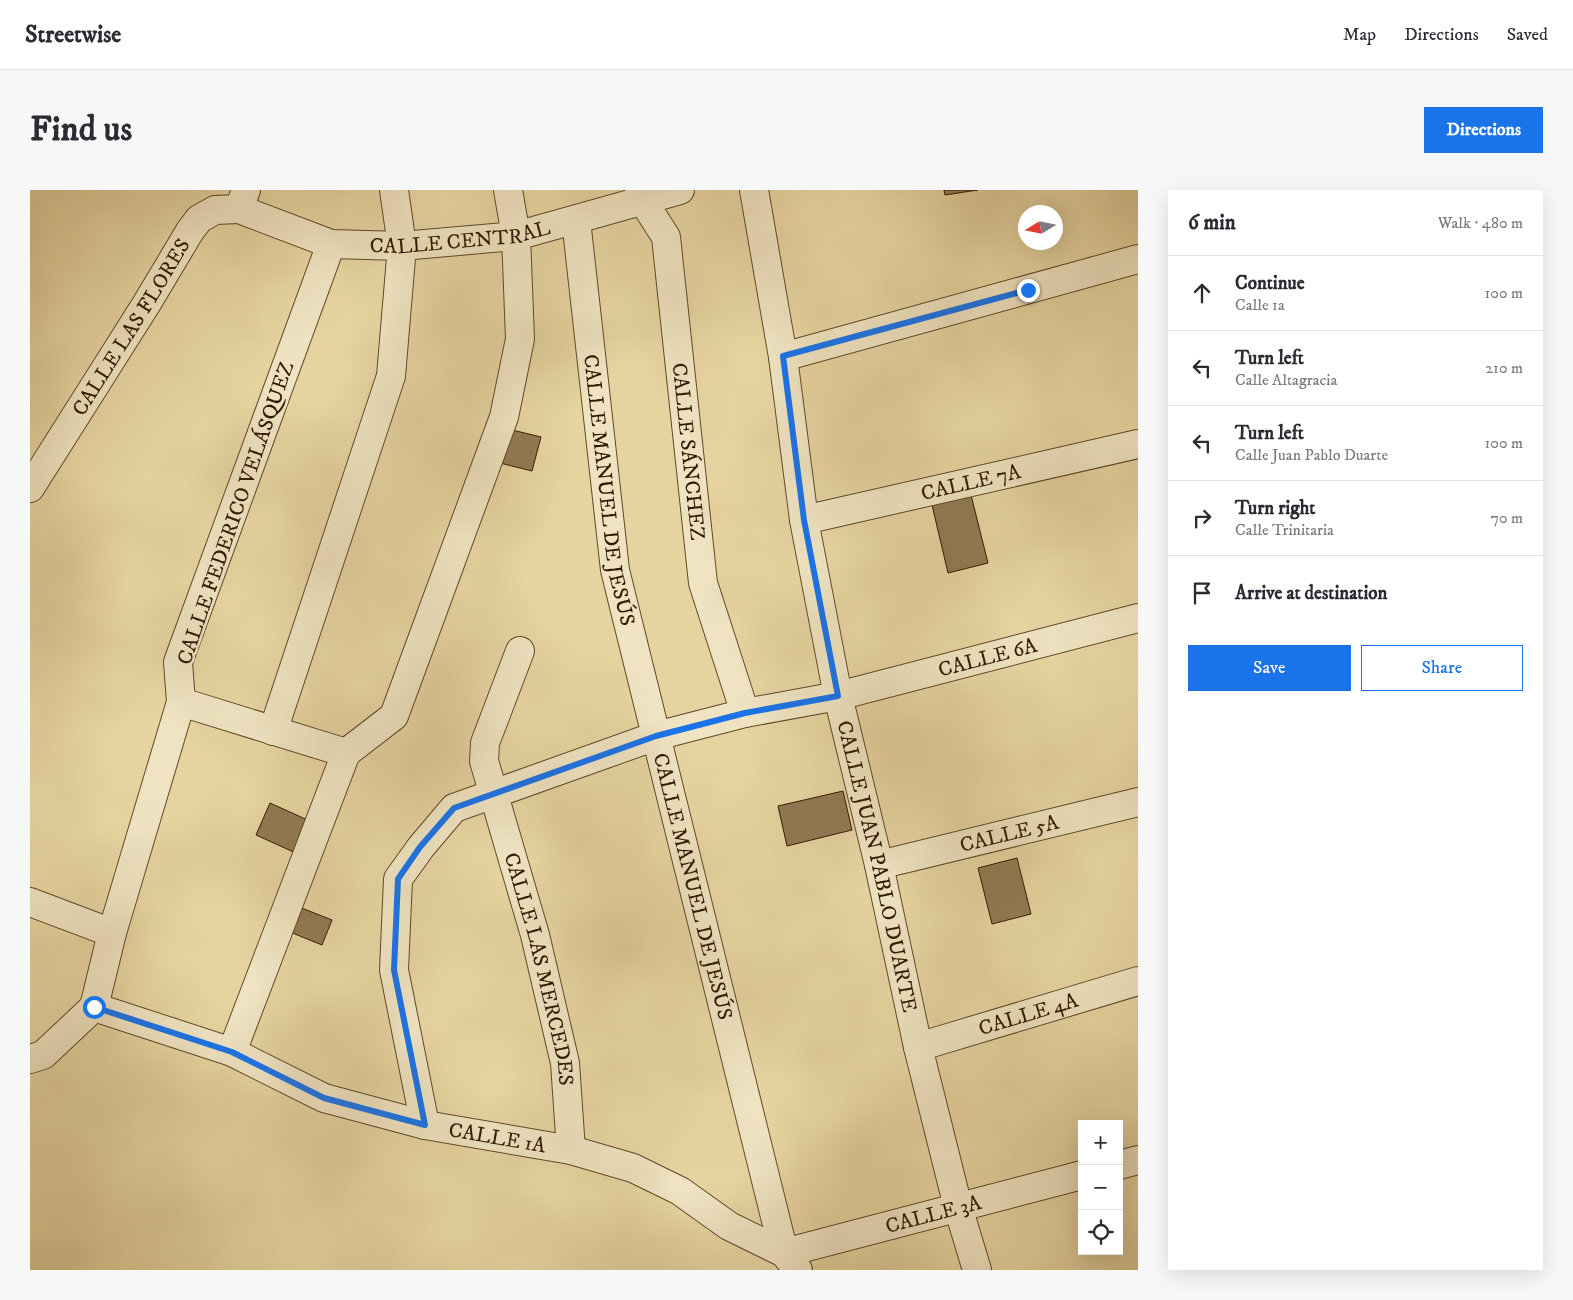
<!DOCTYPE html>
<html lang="en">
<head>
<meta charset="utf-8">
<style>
  :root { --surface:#fff; --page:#f7f7f7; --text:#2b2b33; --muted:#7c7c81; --line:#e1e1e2; --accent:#1a73e8 }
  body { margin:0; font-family:"IM FELL DW Pica",serif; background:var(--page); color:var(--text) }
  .controls { position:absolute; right:15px; bottom:15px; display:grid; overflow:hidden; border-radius:0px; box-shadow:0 5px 20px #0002 }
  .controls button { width:45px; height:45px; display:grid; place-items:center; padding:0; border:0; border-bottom:1px solid var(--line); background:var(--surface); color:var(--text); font:25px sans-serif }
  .compass { position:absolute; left:988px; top:15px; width:45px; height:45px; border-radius:50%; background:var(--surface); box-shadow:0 5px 20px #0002; rotate:260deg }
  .stop { position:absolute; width:15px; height:15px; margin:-11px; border:4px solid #1a73e8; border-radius:50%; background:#fff }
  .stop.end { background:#1a73e8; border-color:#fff; box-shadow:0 1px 5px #0008 }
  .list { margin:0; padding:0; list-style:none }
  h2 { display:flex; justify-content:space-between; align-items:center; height:65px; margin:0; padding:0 20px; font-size:21px }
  h2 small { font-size:16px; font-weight:400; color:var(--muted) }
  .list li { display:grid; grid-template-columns:32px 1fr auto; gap:15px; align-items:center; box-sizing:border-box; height:75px; padding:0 20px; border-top:1px solid var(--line) }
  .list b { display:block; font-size:19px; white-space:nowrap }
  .list p { margin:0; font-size:16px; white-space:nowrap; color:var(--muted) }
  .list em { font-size:16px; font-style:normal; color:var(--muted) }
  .actions { display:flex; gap:10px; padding:15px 20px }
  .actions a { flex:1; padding:11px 0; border:1px solid var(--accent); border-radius:0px; text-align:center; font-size:18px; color:var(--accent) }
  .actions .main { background:var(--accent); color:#fff }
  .icon { flex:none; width:28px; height:28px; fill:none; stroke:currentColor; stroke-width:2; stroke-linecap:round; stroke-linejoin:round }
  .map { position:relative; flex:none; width:1108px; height:1080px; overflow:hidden; border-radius:0px }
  header { display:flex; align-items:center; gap:30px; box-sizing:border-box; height:70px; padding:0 25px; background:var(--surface); border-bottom:1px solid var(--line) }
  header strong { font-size:24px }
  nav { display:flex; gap:28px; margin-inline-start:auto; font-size:18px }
  .intro { display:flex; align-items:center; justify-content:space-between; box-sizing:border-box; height:120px; padding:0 30px }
  h1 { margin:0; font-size:35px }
  .button { padding:12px 22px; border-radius:0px; background:var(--accent); color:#fff; font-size:18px; font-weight:700 }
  main { display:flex; gap:30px; padding:0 30px }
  aside { flex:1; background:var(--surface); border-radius:0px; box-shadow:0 5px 20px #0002 }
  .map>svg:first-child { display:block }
</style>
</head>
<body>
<header>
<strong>Streetwise</strong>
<nav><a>Map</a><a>Directions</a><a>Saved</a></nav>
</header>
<div class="intro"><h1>Find us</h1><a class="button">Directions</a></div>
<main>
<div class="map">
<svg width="1108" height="1080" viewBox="0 0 1108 1080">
  <rect width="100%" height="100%" fill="#e6d4a0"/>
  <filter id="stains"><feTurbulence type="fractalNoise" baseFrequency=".004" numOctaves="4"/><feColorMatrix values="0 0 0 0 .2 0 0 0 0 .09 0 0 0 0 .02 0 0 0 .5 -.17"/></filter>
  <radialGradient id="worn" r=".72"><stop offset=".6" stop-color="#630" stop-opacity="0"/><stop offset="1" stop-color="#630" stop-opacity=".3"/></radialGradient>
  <!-- building -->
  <path fill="#907a53" stroke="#321900" d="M914,0H948L915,5Z
    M474,238L511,247L502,281L466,272Z
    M941,305L958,373L918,383L902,315Z
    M813,601L822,640L757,656L748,616Z
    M240,613L282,632L268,664L226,645Z
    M987,668L1001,724L962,734L948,678Z
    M269,717L302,730L292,755L260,742Z"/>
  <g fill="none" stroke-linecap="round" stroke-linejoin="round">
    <defs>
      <g id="minor">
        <path id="s1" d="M609,0L613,11L636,47L673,393L715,523"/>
        <path id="s2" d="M724,0L753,167L774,330L808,506L849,675L888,857L928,1017L947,1080"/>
        <path id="s3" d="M209,19L301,54L372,56L486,46L650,0"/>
        <path id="s4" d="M546,30L585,380L754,1063L1052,985"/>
        <path d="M753,167L1108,69"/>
        <path id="s5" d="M0,298L117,113L160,41L169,29L185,20L209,19L216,0"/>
        <path id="s6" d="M774,330L1108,254"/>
        <path id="s7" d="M490,461L455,553L454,571L505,745L535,873L541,960"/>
        <path d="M151,512L316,563"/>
        <path d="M243,541L361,186L372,56L364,0"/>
        <path id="s8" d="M849,675L1108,612"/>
        <path d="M0,712L82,743"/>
        <path id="s9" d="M64,817L202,862L294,908L395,935L541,960L603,978L650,1001L699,1036L754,1063L768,1080"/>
        <path id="s10" d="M888,857L1108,791"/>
        <path d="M202,862L316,563L364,526L474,227L490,149L486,46L478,0"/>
        <path d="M0,869L13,865L64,817L82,743L151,512L148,472L301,54"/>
        <path id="s11" d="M395,935L364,780L368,689L391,657L424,618L626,546L715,523L808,506L1108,428"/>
        <path d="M1089,975L1108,970"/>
      </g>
    </defs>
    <!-- minor casing -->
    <use href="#minor" stroke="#5f4828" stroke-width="30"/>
    <!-- minor -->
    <use href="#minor" stroke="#efe3c1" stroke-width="28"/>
  </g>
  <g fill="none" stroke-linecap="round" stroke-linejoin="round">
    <!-- route -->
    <path stroke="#1a73e8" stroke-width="6" d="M64,817L202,862L294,908L395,935L364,780L368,689L390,657L424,618L626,546L715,523L808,506L774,330L753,166L998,100"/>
  </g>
  <g text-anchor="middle" stroke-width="5" stroke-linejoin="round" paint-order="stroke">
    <!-- street labels -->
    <g font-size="21" fill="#321900" stroke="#efe3c1">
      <text dy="7" stroke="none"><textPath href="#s3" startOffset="228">CALLE CENTRAL</textPath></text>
      <text dy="7" stroke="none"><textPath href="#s5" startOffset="190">CALLE LAS FLORES</textPath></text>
      <text dy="7" stroke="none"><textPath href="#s1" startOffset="270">CALLE SÁNCHEZ</textPath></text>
      <text dy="7" stroke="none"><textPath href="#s6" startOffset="171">CALLE 7A</textPath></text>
      <text dy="7" stroke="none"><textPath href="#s4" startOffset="272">CALLE MANUEL DE JESÚS</textPath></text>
      <text transform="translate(205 323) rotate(-71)" y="7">CALLE FEDERICO VELÁSQUEZ</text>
      <text dy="7" stroke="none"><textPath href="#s11" startOffset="895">CALLE 6A</textPath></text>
      <text dy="7" stroke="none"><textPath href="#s8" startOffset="134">CALLE 5A</textPath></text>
      <text dy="7" stroke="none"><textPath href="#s2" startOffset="688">CALLE JUAN PABLO DUARTE</textPath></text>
      <text dy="7" stroke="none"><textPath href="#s4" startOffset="678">CALLE MANUEL DE JESÚS</textPath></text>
      <text dy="7" stroke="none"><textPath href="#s7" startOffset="332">CALLE LAS MERCEDES</textPath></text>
      <text dy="7" stroke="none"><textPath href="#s10" startOffset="115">CALLE 4A</textPath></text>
      <text dy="7" stroke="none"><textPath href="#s9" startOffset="426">CALLE 1A</textPath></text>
      <text dy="7" stroke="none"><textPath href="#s4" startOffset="1210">CALLE 3A</textPath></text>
    </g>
  </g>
  <rect width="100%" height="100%" filter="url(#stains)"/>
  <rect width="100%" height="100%" fill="url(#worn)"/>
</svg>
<div class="controls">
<button>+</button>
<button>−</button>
<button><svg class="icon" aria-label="locate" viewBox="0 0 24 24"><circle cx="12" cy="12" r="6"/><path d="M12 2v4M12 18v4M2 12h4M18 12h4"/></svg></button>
</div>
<svg class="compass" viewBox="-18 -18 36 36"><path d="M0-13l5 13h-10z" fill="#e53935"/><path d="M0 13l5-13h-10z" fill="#7c7c81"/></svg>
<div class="stop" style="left:64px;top:817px"></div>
<div class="stop end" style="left:998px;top:100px"></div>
</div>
<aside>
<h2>6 min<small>Walk · 480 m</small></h2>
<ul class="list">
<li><svg class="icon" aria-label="ahead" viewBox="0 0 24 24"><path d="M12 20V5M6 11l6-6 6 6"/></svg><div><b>Continue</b><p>Calle 1a</p></div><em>100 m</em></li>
<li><svg class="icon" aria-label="left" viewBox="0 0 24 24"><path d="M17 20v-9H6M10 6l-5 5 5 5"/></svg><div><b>Turn left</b><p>Calle Altagracia</p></div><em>210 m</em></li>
<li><svg class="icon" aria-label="left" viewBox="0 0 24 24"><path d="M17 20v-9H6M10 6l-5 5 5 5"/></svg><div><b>Turn left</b><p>Calle Juan Pablo Duarte</p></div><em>100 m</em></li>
<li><svg class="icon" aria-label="right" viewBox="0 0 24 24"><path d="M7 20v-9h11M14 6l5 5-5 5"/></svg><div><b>Turn right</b><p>Calle Trinitaria</p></div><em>70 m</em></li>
<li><svg class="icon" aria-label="arrive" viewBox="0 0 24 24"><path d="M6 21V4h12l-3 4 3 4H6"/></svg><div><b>Arrive at destination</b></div></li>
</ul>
<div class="actions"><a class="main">Save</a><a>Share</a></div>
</aside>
</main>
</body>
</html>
